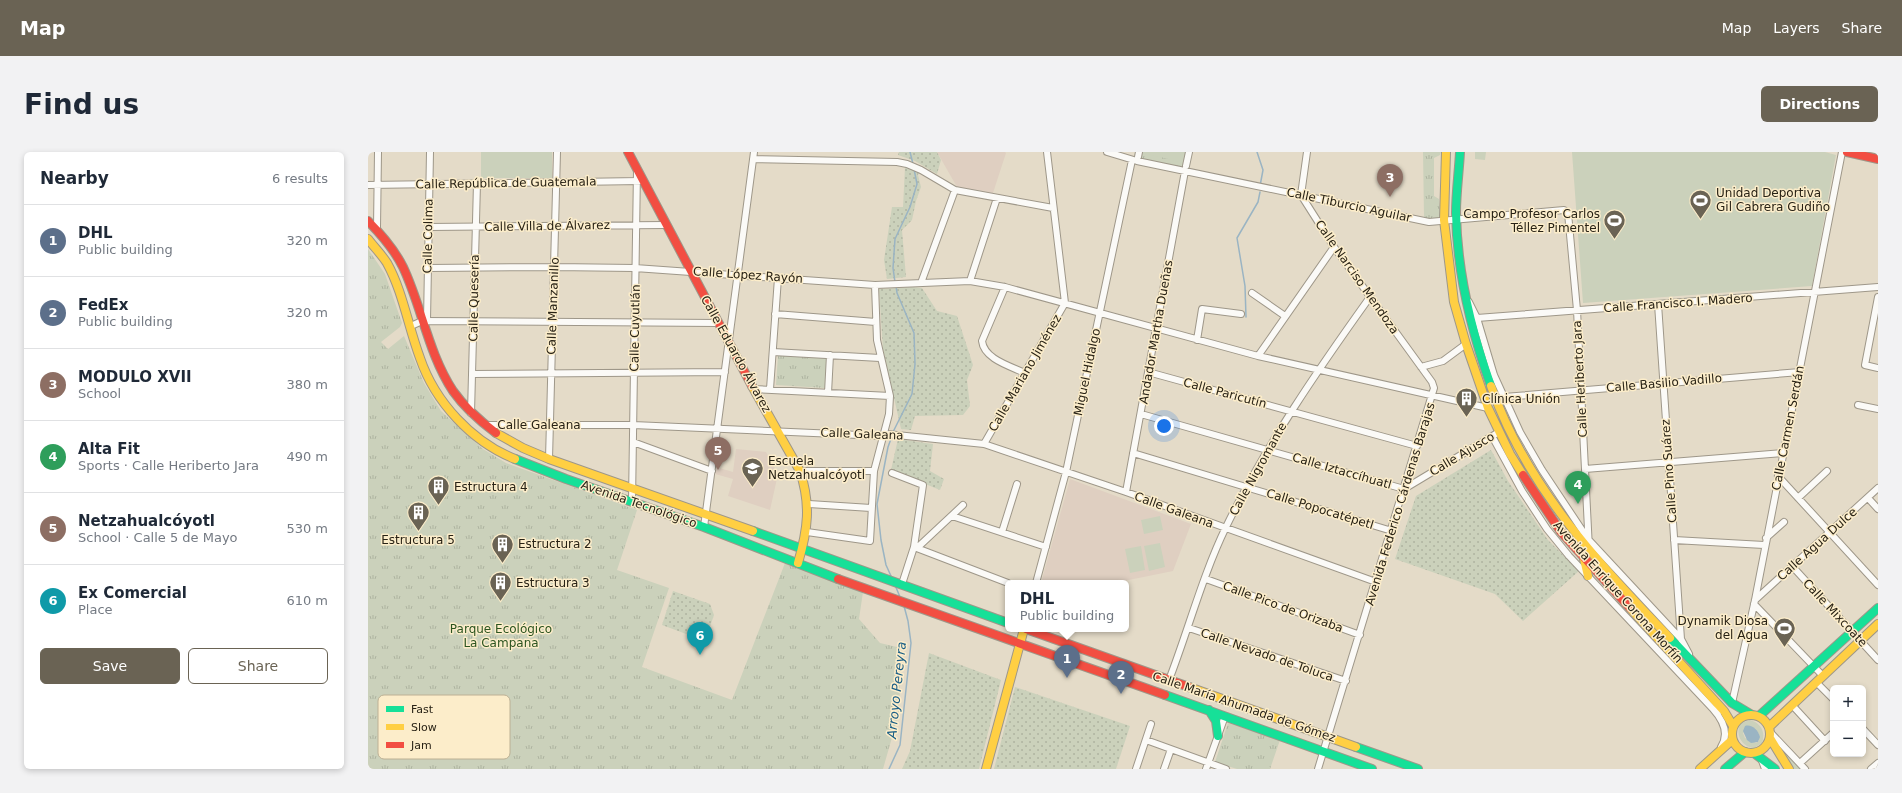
<!DOCTYPE html>
<html lang="en">
<head>
<meta charset="utf-8">
<style>
  :root { --surface:#fff; --page:#f2f2f3; --text:#1f2937; --muted:#747a83; --line:#e0e1e3; --accent:#6a6354 }
  body { margin:0; font-family:"DejaVu Sans",sans-serif; background:var(--page); color:var(--text) }
  .controls { position:absolute; right:12px; bottom:12px; display:grid; overflow:hidden; border-radius:6px; box-shadow:0 2px 6px #0003 }
  .controls button { width:36px; height:36px; display:grid; place-items:center; padding:0; border:0; border-bottom:1px solid var(--line); background:var(--surface); color:var(--text); font:20px sans-serif }
  .you { position:absolute; left:796px; top:274px; width:14px; height:14px; margin:-10px; border:3px solid #fff; border-radius:50%; background:#1a73e8; box-shadow:0 0 0 6px #1a73e833 }
  .badge { display:grid; place-items:center; width:26px; height:26px; border-radius:50%; background:var(--accent); color:#fff; font-size:13px; font-weight:700 }
  .pin { position:absolute; translate:-50% -33px; filter:drop-shadow(0 1px 2px #0008) }
  .pin::after { content:''; position:absolute; top:21px; width:14px; height:12px; background:inherit; clip-path:polygon(0 0,100% 0,50% 100%) }
  .popup { position:absolute; left:637px; top:428px; width:124px; height:52px; box-sizing:border-box; display:grid; place-content:center; border-radius:6px; background:var(--surface); filter:drop-shadow(0 1px 3px #0005); font-size:13px; white-space:nowrap; color:var(--muted) }
  .popup b { font-size:15px; color:var(--text) }
  .popup::after { content:''; position:absolute; left:50%; top:100%; margin-left:-8px; border:8px solid transparent; border-top-color:var(--surface) }
  .list { margin:0; padding:0; list-style:none }
  h2 { display:flex; justify-content:space-between; align-items:center; height:52px; margin:0; padding:0 16px; font-size:17px }
  h2 small { font-size:13px; font-weight:400; color:var(--muted) }
  .list li { display:grid; grid-template-columns:26px 1fr auto; gap:12px; align-items:center; box-sizing:border-box; height:72px; padding:0 16px; border-top:1px solid var(--line) }
  .list b { display:block; font-size:15px; white-space:nowrap }
  .list p { margin:0; font-size:13px; white-space:nowrap; color:var(--muted) }
  .list em { font-size:13px; font-style:normal; color:var(--muted) }
  .actions { display:flex; gap:8px; padding:12px 16px }
  .actions a { flex:1; padding:9px 0; border:1px solid var(--accent); border-radius:6px; text-align:center; font-size:14px; color:var(--accent) }
  .actions .main { background:var(--accent); color:#fff }
  .map { position:relative; flex:none; width:1510px; height:617px; overflow:hidden; border-radius:6px }
  header { display:flex; align-items:center; gap:24px; box-sizing:border-box; height:56px; padding:0 20px; background:var(--accent); color:#fff }
  header strong { font-size:19px }
  nav { display:flex; gap:22px; margin-inline-start:auto; font-size:14px }
  .intro { display:flex; align-items:center; justify-content:space-between; box-sizing:border-box; height:96px; padding:0 24px }
  h1 { margin:0; font-size:28px }
  .button { padding:10px 18px; border-radius:6px; background:var(--accent); color:#fff; font-size:14px; font-weight:700 }
  main { display:flex; gap:24px; padding:0 24px }
  aside { flex:1; background:var(--surface); border-radius:6px; box-shadow:0 2px 6px #0003 }
  .map>svg:first-child { display:block }
</style>
</head>
<body>
<header>
<strong>Map</strong>
<nav><a>Map</a><a>Layers</a><a>Share</a></nav>
</header>
<div class="intro"><h1>Find us</h1><a class="button">Directions</a></div>
<main>
<aside>
<h2>Nearby<small>6 results</small></h2>
<ul class="list">
<li><span class="badge" style="background:#5c6f8a">1</span><div><b>DHL</b><p>Public building</p></div><em>320 m</em></li>
<li><span class="badge" style="background:#5c6f8a">2</span><div><b>FedEx</b><p>Public building</p></div><em>320 m</em></li>
<li><span class="badge" style="background:#8d6e63">3</span><div><b>MODULO XVII</b><p>School</p></div><em>380 m</em></li>
<li><span class="badge" style="background:#2e9e5b">4</span><div><b>Alta Fit</b><p>Sports · Calle Heriberto Jara</p></div><em>490 m</em></li>
<li><span class="badge" style="background:#8d6e63">5</span><div><b>Netzahualcóyotl</b><p>School · Calle 5 de Mayo</p></div><em>530 m</em></li>
<li><span class="badge" style="background:#0f9aa8">6</span><div><b>Ex Comercial</b><p>Place</p></div><em>610 m</em></li>
</ul>
<div class="actions"><a class="main">Save</a><a>Share</a></div>
</aside>
<div class="map">
<svg width="1510" height="617" viewBox="0 0 1510 617">
  <defs>
    <pattern id="grass-dots" width="8" height="8" patternUnits="userSpaceOnUse"><rect width="8" height="8" fill="#cbd1bb"/><path d="M2 2h.1M6 6h.1" fill="none" stroke="#aeb3a0" stroke-width="1.8" stroke-linecap="round"/></pattern>
    <pattern id="park-tufts" width="24" height="20" patternUnits="userSpaceOnUse"><rect width="24" height="20" fill="#cbd1bb"/><path d="M3 7l-1-3M5 7V3M7 7l1-3M15 17l-1-3M17 17v-4M19 17l1-3" fill="none" stroke="#aeb3a0"/></pattern>
  </defs>
  <rect width="100%" height="100%" fill="#e4dbc8"/>
  <!-- education -->
  <path fill="#dfcfc1" d="M569,0H637L638,1L625,41L589,35Z
    M368,297L398,300L410,322L402,358L360,344L365,327L347,322L348,315L365,320Z
    M702,327L823,372L805,419L746,431H673Z"/>
  <!-- grass -->
  <path fill="url(#grass-dots)" d="M531,0H569L573,8L569,22L547,9L530,3Z
    M537,15L551,20L550,23L553,35L548,49L544,68L534,78L538,125L519,127L516,108L524,55H535Z
    M544,135L554,136L569,159L589,164L605,213L599,228L602,254L595,263L547,264L543,278L533,277L515,197L511,137Z
    M530,287L565,292L562,319L576,327L572,338L523,318Z
    M1123,298L1140,329L1180,388L1211,419L1155,469L1127,442L1027,407L1048,344Z
    M305,439L342,452L346,463L337,489L294,473Z
    M561,501L633,528L611,617H534L542,599Z
    M647,535L762,574L748,617H626Z"/>
  <!-- park -->
  <path fill="url(#park-tufts)" d="M767,0H824L821,18L766,5Z
    M1055,0H1073L1072,3L1066,6V44L1071,47L1072,64L1066,68L1056,66Z
    M0,97L17,122L34,171L32,175L13,190L20,197L36,184L56,231L73,259L115,297L138,311L269,358L249,418L301,436L274,515L364,548L417,411L495,440L491,467L512,491L533,496L531,561L515,617H0Z
    M410,203L459,206L457,236L408,233Z
    M860,571L912,588L902,617H869L847,610Z"/>
  <!-- garden -->
  <path fill="#cbd1bb" fill-rule="evenodd" d="M113,0H184V26H113Z
    M772,0H818L816,11Z
    M1107,0H1118L1117,8L1107,7Z
    M1204,0H1457L1468,3L1444,134L1215,151Z
    M792,364L795,378L776,382L773,368Z
    M792,391L797,415L781,419L776,394Z
    M773,394L777,418L762,421L757,397Z
    M1382,568C1393,571 1398,580 1394,591L1386,596C1374,595 1366,582 1373,571ZM1382,574L1391,582V589L1388,591L1377,586L1375,581Z
    M1414,594L1434,617H1426L1413,598Z"/>
  <!-- water -->
  <path fill="#9ab4c3" d="M1377,574C1384,572 1390,578 1392,585L1390,590L1383,591L1379,588L1375,579Z"/>
  <g fill="none" stroke-linecap="round" stroke-linejoin="round">
    <!-- stream -->
    <path stroke="#9ab4c3" stroke-width="1.5" d="M542,0L545,12
      M889,0L895,18L892,34
      M527,130L525,116L527,87L542,55L549,32L546,17
      M878,165L877,134L869,86L890,50L892,40
      M525,280L544,242L547,212L546,181L529,141L528,134
      M523,424L518,413L513,388L509,352L520,295L524,284
      M527,433L532,445
      M521,617L532,593L543,491L540,469L536,454"/>
    <defs>
      <path id="street" d="M679,0L697,151
        M739,0L769,9L1061,70L1196,58L1200,61L1209,158L1221,397
        M939,0L933,43L966,95L1064,230L1066,236L950,617
        M770,5L771,0
        M385,7L529,10L539,12L553,18L587,38L685,56
        M818,14L821,0
        M0,33L272,29
        M60,75L298,73
        M9,76L10,0
        M60,116L186,115L267,116L507,133L602,129L637,135L890,204L1120,256
        M602,129L629,46
        M553,131L587,38
        M637,135L614,189C616,207 642,214 657,221
        M884,141L917,164
        M1510,145L1497,213L1510,216
        M1101,150L1109,166L1126,223L1152,280L1174,318L1220,387L1313,487L1321,502
        M1290,152L1313,487
        M407,162L508,170
        M1109,166L1510,135
        M59,169L62,0
        M43,174L54,169L350,171
        M829,188L834,157L873,162
        M405,200L512,206
        M890,204L966,95
        M1053,215L1075,209L1098,192
        M780,220L1049,294
        M104,222L357,220
        M386,237L522,244
        M402,237L410,126
        M460,241L462,203
        M1136,245L1432,220
        M1490,253L1510,257
        M103,261L109,31
        M773,262L1036,337L1131,280
        M118,273H265L514,284L519,282L616,292L758,340L1008,430
        M1124,284L1154,339L1179,377L1201,404L1345,557L1356,559
        M265,290L344,319
        M616,292L697,151
        M765,301L1024,379
        M181,307L189,0
        M1217,317L1415,301
        M432,319H506
        M524,321L555,333L546,395L534,432
        M1410,324L1510,433
        M758,340L817,19
        M1430,346L1459,319
        M1500,346L1510,357
        M264,349L269,18
        M441,352L503,356
        M584,364L678,395
        M336,375L386,0
        M439,380L502,389L506,319L521,262L522,244L509,188L507,133
        M634,380L649,332
        M1398,386L1416,370
        M1306,388L1396,393
        M546,395L640,431
        M549,396L595,353
        M1424,414L1510,508
        M838,427L992,483
        M668,431L698,320L764,8
        M1387,448L1510,336
        M1386,452L1455,524
        M821,476L978,529
        M801,528C820,479 835,422 858,375C898,293 949,219 1002,145
        M1448,530L1465,547
        M1364,551L1387,448L1474,0
        M1424,553L1457,589
        M1345,557C1354,567 1362,581 1353,595
        M1495,577L1510,593
        M1402,580L1437,617
        M778,588L858,617
        M1393,606L1397,617
        M1432,611L1465,581
        M768,617L783,572
        M796,617L803,597
        M838,617L857,564
        M1503,617L1510,611"/>
      <path id="fast" d="M1092,0C1091,20 1088,41 1088,61C1089,120 1103,178 1123,234
        M147,307L198,327L336,375L470,427
        M385,379L640,471
        M1302,486L1364,551L1384,563
        M797,543L1004,617
        M841,558L848,569L850,584
        M1391,564L1510,456
        M988,595L1050,617
        M1386,601L1407,617
        M1357,617L1377,600"/>
      <path id="slow" d="M1078,0L1076,68L1086,150L1098,192L1120,256L1142,302L1155,323
        M0,87C6,95 14,103 19,111C35,140 40,174 52,206C67,250 104,290 147,307
        M384,234L432,319C443,353 440,377 430,411
        M1123,234C1157,332 1231,413 1302,486
        M128,281L155,296L181,307L385,379
        M1216,407L1220,424
        M1262,456L1356,559L1365,574
        M821,535L988,595
        M1364 582a19 19 0 1 1 38 0a19 19 0 1 1-38 0Z
        M1401,575L1510,472
        M1402,586L1421,617
        M618,617L656,477
        M1332,617L1364,588"/>
      <path id="jam" d="M260,0L384,234
        M1479,0L1510,7
        M0,69C14,83 26,97 35,115C54,155 60,201 85,239C97,256 112,269 128,281
        M1155,323L1193,380L1262,456
        M470,427L797,543
        M658,477L821,535"/>
    </defs>
    <!-- street casing -->
    <use href="#street" stroke="#9e9789" stroke-width="8"/>
    <!-- fast casing -->
    <use href="#fast" stroke="#9e9789" stroke-width="10"/>
    <!-- slow casing -->
    <use href="#slow" stroke="#9e9789" stroke-width="10"/>
    <!-- jam casing -->
    <use href="#jam" stroke="#9e9789" stroke-width="10"/>
    <!-- street -->
    <use href="#street" stroke="#fbfaf7" stroke-width="6"/>
    <!-- fast -->
    <use href="#fast" stroke="#16e098" stroke-width="8"/>
    <!-- slow -->
    <use href="#slow" stroke="#ffcf43" stroke-width="8"/>
    <!-- jam -->
    <use href="#jam" stroke="#f24e42" stroke-width="8"/>
  </g>
  <!-- icons -->
  <defs>
    <symbol id="stadium-pin" viewBox="-11 -11 22 30"><path d="M0 17L-7.5 6A9.5 9.5 0 1 1 7.5 6Z" fill="#6a6354" stroke="#fcedca"/><path d="M0-5a6.5 5 0 1 0 0 10a6.5 5 0 1 0 0-10ZM-3.5-1.8h7v3.6h-7Z" fill="#fff"/></symbol>
    <symbol id="building-pin" viewBox="-11 -11 22 30"><path d="M0 17L-7.5 6A9.5 9.5 0 1 1 7.5 6Z" fill="#6a6354" stroke="#fcedca"/><path d="M-4-6H4V6H1V3H-1V6H-4ZM-2.5-4.3h1.7v1.8h-1.7ZM.8-4.3h1.7v1.8H.8ZM-2.5-1h1.7V.8h-1.7ZM.8-1h1.7V.8H.8Z" fill="#fff"/></symbol>
    <symbol id="school-pin" viewBox="-11 -11 22 30"><path d="M0 17L-7.5 6A9.5 9.5 0 1 1 7.5 6Z" fill="#6a6354" stroke="#fcedca"/><path d="M0-5L7-2L0 1L-7-2ZM-4 1L0 2.5L4 1V4Q0 6-4 4Z" fill="#fff"/></symbol>
  </defs>
  <g fill-rule="evenodd">
    <use href="#stadium-pin" x="1320" y="36" width="25" height="34"/>
    <use href="#stadium-pin" x="1234" y="56" width="25" height="34"/>
    <use href="#building-pin" x="1086" y="234" width="25" height="34"/>
    <use href="#school-pin" x="372" y="304" width="25" height="34"/>
    <use href="#building-pin" x="58" y="322" width="25" height="34"/>
    <use href="#building-pin" x="38" y="348" width="25" height="34"/>
    <use href="#building-pin" x="122" y="380" width="25" height="34"/>
    <use href="#building-pin" x="120" y="418" width="25" height="34"/>
    <use href="#stadium-pin" x="1404" y="464" width="25" height="34"/>
  </g>
  <g text-anchor="middle" stroke-width="3" stroke-linejoin="round" paint-order="stroke">
    <!-- street labels -->
    <g font-size="12" fill="#282215" stroke="#fcedca">
      <text transform="translate(138 31) rotate(-1)" y="4">Calle República de Guatemala</text>
      <text transform="translate(981 53) rotate(12)" y="4">Calle Tiburcio Aguilar</text>
      <text transform="translate(179 74) rotate(-1)" y="4">Calle Villa de Álvarez</text>
      <text transform="translate(60 84) rotate(-89)" y="4">Calle Colima</text>
      <text transform="translate(380 123) rotate(4)" y="4">Calle López Rayón</text>
      <text transform="translate(989 125) rotate(55)" y="4">Calle Narciso Mendoza</text>
      <text transform="translate(106 146) rotate(-89)" y="4">Calle Quesería</text>
      <text transform="translate(1310 151) rotate(-4)" y="4">Calle Francisco I. Madero</text>
      <text transform="translate(185 154) rotate(-88)" y="4">Calle Manzanillo</text>
      <text transform="translate(267 176) rotate(-89)" y="4">Calle Cuyutlán</text>
      <text transform="translate(788 180) rotate(-80)" y="4">Andador Martha Dueñas</text>
      <text transform="translate(368 202) rotate(61)" y="4">Calle Eduardo Álvarez</text>
      <text transform="translate(719 220) rotate(-78)" y="4">Miguel Hidalgo</text>
      <text transform="translate(657 221) rotate(-60)" y="4">Calle Mariano Jiménez</text>
      <text transform="translate(1212 227) rotate(-93)" y="4">Calle Heriberto Jara</text>
      <text transform="translate(1296 231) rotate(-5)" y="4">Calle Basilio Vadillo</text>
      <text transform="translate(857 241) rotate(15)" y="4">Calle Paricutín</text>
      <text x="171" y="277">Calle Galeana</text>
      <text transform="translate(1420 276) rotate(-79)" y="4">Calle Carmen Serdán</text>
      <text transform="translate(494 282) rotate(2)" y="4">Calle Galeana</text>
      <text transform="translate(1094 302) rotate(-31)" y="4">Calle Ajusco</text>
      <text transform="translate(890 317) rotate(-61)" y="4">Calle Nigromante</text>
      <text transform="translate(974 319) rotate(16)" y="4">Calle Iztaccíhuatl</text>
      <text transform="translate(1301 319) rotate(-94)" y="4">Calle Pino Suárez</text>
      <text transform="translate(271 352) rotate(19)" y="4">Avenida Tecnológico</text>
      <text transform="translate(1032 352) rotate(-73)" y="4">Avenida Federico Cárdenas Barajas</text>
      <text transform="translate(952 357) rotate(17)" y="4">Calle Popocatépetl</text>
      <text transform="translate(806 358) rotate(20)" y="4">Calle Galeana</text>
      <text transform="translate(1449 392) rotate(-42)" y="4">Calle Agua Dulce</text>
      <text transform="translate(1250 440) rotate(48)" y="4">Avenida Enrique Corona Morfín</text>
      <text transform="translate(915 455) rotate(20)" y="4">Calle Pico de Orizaba</text>
      <text transform="translate(1467 461) rotate(47)" y="4">Calle Mixcoate</text>
      <text transform="translate(899 503) rotate(19)" y="4">Calle Nevado de Toluca</text>
      <text transform="translate(876 555) rotate(19)" y="4">Calle María Ahumada de Gómez</text>
    </g>
    <!-- poi labels -->
    <g font-size="12" fill="#282215" stroke="#fcedca" text-anchor="start">
      <text x="1348" y="45">Unidad Deportiva<tspan x="1348" dy="14">Gil Cabrera Gudiño</tspan></text>
      <text x="1232" y="66" text-anchor="end">Campo Profesor Carlos<tspan x="1232" dy="14">Téllez Pimentel</tspan></text>
      <text x="1114" y="251">Clínica Unión</text>
      <text x="400" y="313">Escuela<tspan x="400" dy="14">Netzahualcóyotl</tspan></text>
      <text x="86" y="339">Estructura 4</text>
      <text x="50" y="392" text-anchor="middle">Estructura 5</text>
      <text x="150" y="396">Estructura 2</text>
      <text x="148" y="435">Estructura 3</text>
      <text x="1400" y="473" text-anchor="end">Dynamik Diosa<tspan x="1400" dy="14">del Agua</tspan></text>
    </g>
    <!-- park labels -->
    <g font-size="12" fill="#2c5420" stroke="#fcedca">
      <text x="133" y="481">Parque Ecológico<tspan x="133" dy="14">La Campana</tspan></text>
    </g>
    <!-- water labels -->
    <g font-size="13" font-style="italic" fill="#195e86" stroke="#fcedca">
      <text transform="translate(528 538) rotate(-84)" y="5">Arroyo Pereyra</text>
    </g>
  </g>
  <!-- legend -->
  <rect x="10" y="543" width="132" height="64" rx="6" fill="#fcedca" stroke="#bcb094" stroke-width="1"/>
  <rect x="18" y="554" width="18" height="6" fill="#16e098"/>
  <rect x="18" y="572" width="18" height="6" fill="#ffcf43"/>
  <rect x="18" y="590" width="18" height="6" fill="#f24e42"/>
  <g font-size="11" fill="#282215">
    <text x="43" y="561">Fast</text>
    <text x="43" y="579">Slow</text>
    <text x="43" y="597">Jam</text>
  </g>
</svg>
<div class="controls">
<button>+</button>
<button>−</button>
</div>
<div class="you"></div>
<div class="pin badge" style="left:699px;top:526px;background:#5c6f8a">1</div>
<div class="popup"><b>DHL</b>Public building</div>
<div class="pin badge" style="left:753px;top:542px;background:#5c6f8a">2</div>
<div class="pin badge" style="left:1022px;top:45px;background:#8d6e63">3</div>
<div class="pin badge" style="left:1210px;top:352px;background:#2e9e5b">4</div>
<div class="pin badge" style="left:350px;top:318px;background:#8d6e63">5</div>
<div class="pin badge" style="left:332px;top:503px;background:#0f9aa8">6</div>
</div>
</main>
</body>
</html>
